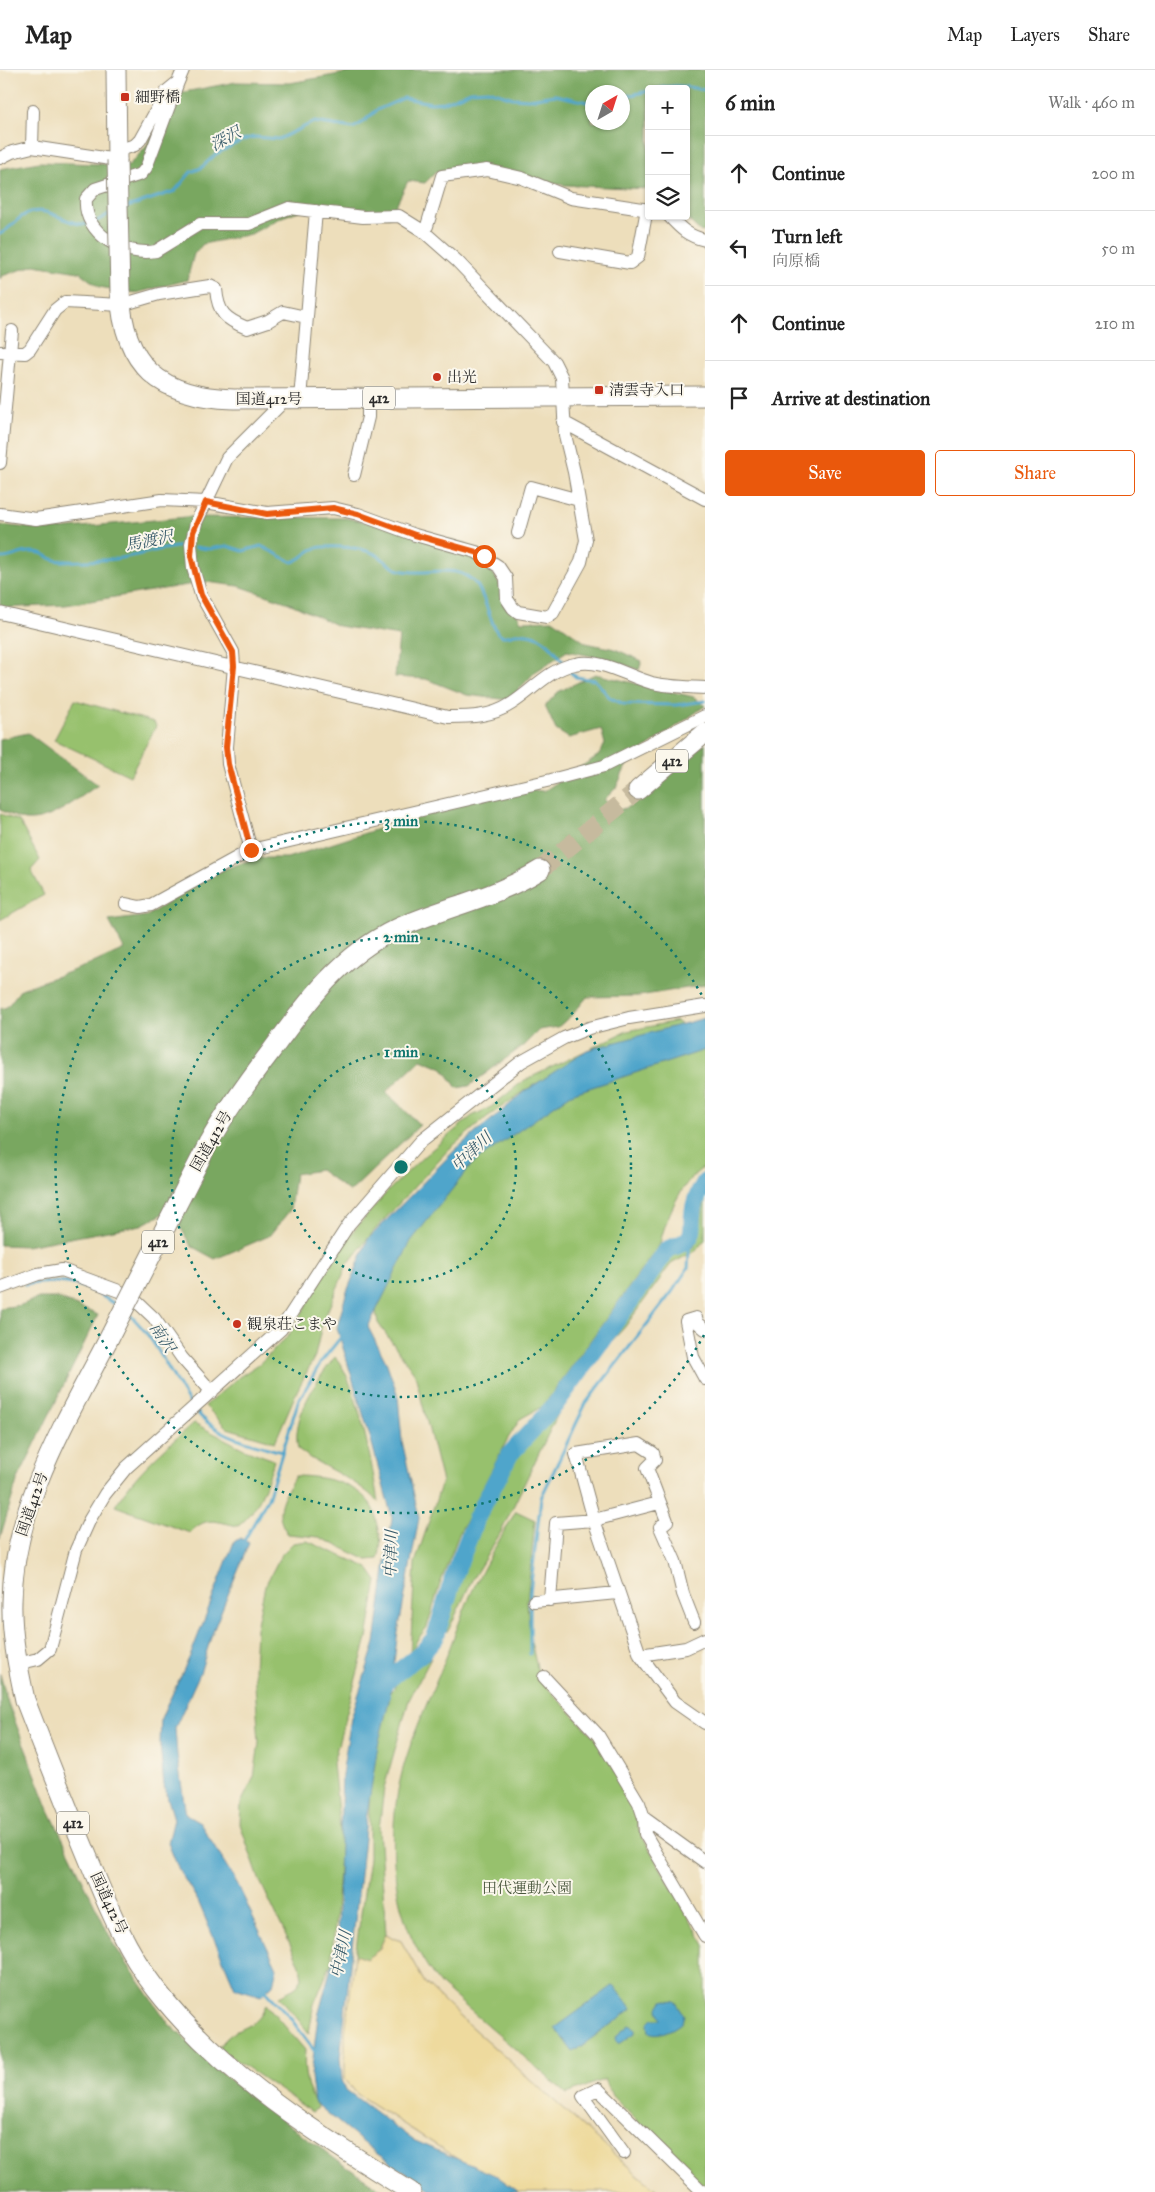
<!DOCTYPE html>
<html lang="en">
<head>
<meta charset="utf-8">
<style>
  :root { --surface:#fff; --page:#f6f6f6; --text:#222; --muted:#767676; --line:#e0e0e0; --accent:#ea580c }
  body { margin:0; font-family:"IM FELL Great Primer","Noto Serif JP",serif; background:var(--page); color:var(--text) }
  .controls { position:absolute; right:15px; top:15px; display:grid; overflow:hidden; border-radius:5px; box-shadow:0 1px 4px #0004 }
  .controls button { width:45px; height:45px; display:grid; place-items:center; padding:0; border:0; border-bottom:1px solid var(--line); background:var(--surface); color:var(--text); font:25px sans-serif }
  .compass { position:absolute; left:585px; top:15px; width:45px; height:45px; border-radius:50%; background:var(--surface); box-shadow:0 1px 4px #0004; rotate:39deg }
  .stop { position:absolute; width:15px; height:15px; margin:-11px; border:4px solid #ea580c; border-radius:50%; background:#fff }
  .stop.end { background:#ea580c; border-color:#fff; box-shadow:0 1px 5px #0008 }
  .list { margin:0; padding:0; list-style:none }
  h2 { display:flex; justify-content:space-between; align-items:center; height:65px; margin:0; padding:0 20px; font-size:21px }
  h2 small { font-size:16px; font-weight:400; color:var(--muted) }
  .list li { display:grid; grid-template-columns:32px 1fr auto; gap:15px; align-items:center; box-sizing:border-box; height:75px; padding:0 20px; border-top:1px solid var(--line) }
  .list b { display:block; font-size:19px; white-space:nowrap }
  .list p { margin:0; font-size:16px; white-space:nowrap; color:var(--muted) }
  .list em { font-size:16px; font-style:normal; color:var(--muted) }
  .actions { display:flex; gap:10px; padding:15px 20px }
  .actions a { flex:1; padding:11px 0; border:1px solid var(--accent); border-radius:5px; text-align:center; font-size:18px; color:var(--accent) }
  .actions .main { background:var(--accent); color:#fff }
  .icon { flex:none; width:28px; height:28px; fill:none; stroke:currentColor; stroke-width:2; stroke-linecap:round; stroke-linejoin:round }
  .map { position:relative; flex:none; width:705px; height:2122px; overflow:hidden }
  header { display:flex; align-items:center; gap:30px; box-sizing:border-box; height:70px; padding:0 25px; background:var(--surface); border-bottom:1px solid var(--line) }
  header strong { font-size:24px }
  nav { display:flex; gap:28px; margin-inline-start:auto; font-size:18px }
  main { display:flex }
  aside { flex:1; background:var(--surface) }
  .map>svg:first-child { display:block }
</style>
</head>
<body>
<header>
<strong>Map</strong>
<nav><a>Map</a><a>Layers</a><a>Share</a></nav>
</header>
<main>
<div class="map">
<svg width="705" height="2122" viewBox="0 0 705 2122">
  <rect width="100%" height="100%" fill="#fbf7ec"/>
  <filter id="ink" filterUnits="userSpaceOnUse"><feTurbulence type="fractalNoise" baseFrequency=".02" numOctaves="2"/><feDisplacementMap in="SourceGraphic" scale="10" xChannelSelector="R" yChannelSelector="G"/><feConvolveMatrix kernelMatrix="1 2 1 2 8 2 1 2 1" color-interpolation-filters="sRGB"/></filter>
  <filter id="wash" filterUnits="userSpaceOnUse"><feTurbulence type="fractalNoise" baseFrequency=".0096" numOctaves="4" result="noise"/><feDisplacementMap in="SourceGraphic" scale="20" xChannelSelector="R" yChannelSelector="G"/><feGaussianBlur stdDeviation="1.12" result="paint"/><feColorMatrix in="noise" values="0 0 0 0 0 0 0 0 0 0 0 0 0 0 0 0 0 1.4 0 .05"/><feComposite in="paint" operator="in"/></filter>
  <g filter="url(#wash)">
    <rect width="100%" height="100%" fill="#eddebb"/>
    <!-- green -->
    <path fill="#97c16d" stroke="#61764c" d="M75,630L154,652L156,656L130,706L54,670Z
      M0,744L19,751L40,790L31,800L44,825L0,850Z
      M677,951L684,957L564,998L535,1014L487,1047L448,1080L373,1162L347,1195L322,1254L315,1286L297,1321L275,1372L227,1358L205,1336L239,1307L259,1294L289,1265L327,1200L350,1165L386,1123L423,1087L472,1046L491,1037L523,1011L627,961Z
      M705,979V1097C682,1109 665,1150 660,1174L543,1336L520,1349L507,1370L459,1464L440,1514L427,1557L417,1570L410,1586L415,1493L442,1412L415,1304L378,1253L375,1236L398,1189L435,1137L476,1090L527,1049L604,1005Z
      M705,1122V1170L695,1181L671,1194L624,1258L606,1277L602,1274L665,1189L694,1177L700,1157Z
      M335,1287C357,1309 373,1400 378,1432C356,1408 323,1399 298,1379C291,1348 316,1311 335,1287Z
      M567,1325L501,1462L473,1508L448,1561H441L459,1502L516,1383Z
      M194,1353L244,1379L274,1390C268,1412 257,1443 238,1456C217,1452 206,1445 190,1463L115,1436C136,1402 164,1379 194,1353Z
      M295,1406C322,1406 356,1412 372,1436C376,1441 376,1449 378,1455C381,1468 382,1475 378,1489L367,1490L319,1467L288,1464C272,1443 283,1427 295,1406Z
      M516,1441L535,1450L527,1532L530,1568L540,1610L595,1668L634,1732L639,1761L705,1875V2118L612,2026L605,2009L567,2024L441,1915C394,1858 386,1786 399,1715C407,1677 424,1641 439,1605C452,1574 462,1541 477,1511C489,1487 503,1464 516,1441Z
      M307,1471L367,1497L377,1511L367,1568L333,1693L341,1772L335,1856L331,1893L314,1934L309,1963L279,1926L295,1918L302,1908L300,1895L259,1809L240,1754L241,1733L254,1707L259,1673L254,1600L256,1558L265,1516L281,1485L293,1473Z
      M431,1588L409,1630L384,1718L379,1759L386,1864L379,1880L366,1889L355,1885L369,1788V1700L383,1633L394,1618L400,1605Z
      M266,1934L305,1980C303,2002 306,2019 318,2038L312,2042L218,1978C222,1973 227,1967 232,1964C249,1953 259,1956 266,1934Z"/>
    <!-- forest -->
    <path fill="#79a760" stroke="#526946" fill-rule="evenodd" d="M362,0H705V161L701,162L684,146H686V19H649V119L565,115L437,101L425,113L408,111L390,147L307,138L282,147L251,164L203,174L194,184L187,210L136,223L99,217L79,202L34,195L2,206L0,209V99L39,92L129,95L146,77L174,24L236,12L290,13ZM592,22H622V52H592Z
      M186,447L346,448L466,473L492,501L521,551L554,550L586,573L615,579L642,591L639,600L611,590L567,581L535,602L509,630L467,625L426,609L395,607L399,566L338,556L289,533L239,516L206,512L66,535L0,538V455L49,460Z
      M595,604L694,627L705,636L629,690L616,718L604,730L619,740C641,735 648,718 663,704C676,693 691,683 705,674V915L639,926L587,927L573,944L558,957L539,960L524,975L469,1016L457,1018L443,998L421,989L386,1022L420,1055L350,1122L320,1100L295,1104L290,1140L269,1166L215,1189L191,1176L171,1140L141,1155L26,1176L0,1175V939L7,937L21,919L91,894L124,879L109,851L147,846L208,805L256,788H287L506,718L544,721L599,685L605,674L601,659L569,668L556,660L545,636L558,622Z
      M28,663L98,715C78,728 52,752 26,750C18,749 8,743 0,740V669Z
      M39,1228H58L98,1245L17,1411L0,1468V1238L21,1235Z
      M0,1604L8,1633L49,1740L114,1875L169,1954L234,2014L342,2094L386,2122H0Z"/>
    <!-- sand -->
    <path fill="#eeda9e" stroke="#8c8264" d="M386,1864L401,1871L425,1913L469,1955L623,2092L659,2122H509L357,2024L345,2009V1963L355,1885L366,1889L379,1880Z"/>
    <!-- water -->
    <path fill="#4fa5cb" stroke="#3d687b" d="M705,948V980L571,1024L473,1093L411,1171L368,1257L387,1294L398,1326L402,1371L419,1448L397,1568L390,1627L378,1675L366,1750L340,1988L342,2010L346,2020L413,2070L497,2106L519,2122H434L376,2083L314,2032L311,2006L318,1946L337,1875L342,1705L351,1648L375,1573L392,1448L371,1370L337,1258L346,1224L368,1169L455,1080L527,1020L587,980Z
      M240,1468L249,1473L212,1564L200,1603L175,1658L177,1685L186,1745L200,1753L237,1813L277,1898L273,1915L261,1926L235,1918L198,1831L179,1800L168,1773L174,1749L164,1716L160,1674L161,1648L191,1584L234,1472Z
      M614,1915L632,1939L573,1982L555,1958Z
      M668,1930L675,1931L684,1945L682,1952C675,1959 658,1967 649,1962L648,1954L653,1949H661L658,1939L663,1931Z
      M629,1955L635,1958V1963L621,1973H618L615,1970L617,1965Z"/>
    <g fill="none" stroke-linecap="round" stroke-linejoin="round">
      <!-- stream -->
      <path stroke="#4fa5cb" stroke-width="3" d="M657,19C675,13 687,17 705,20
        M622,27L649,21
        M124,138L175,121L191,102L201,98L216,84L243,70L254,67L279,69L314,52L353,58L362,53L377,40L404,28L431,33L445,32L471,21L488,20L513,28L529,29L555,25L592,33
        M95,152L111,143
        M0,164C12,158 18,145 32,142C51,137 69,157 89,154
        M195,477L209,479L227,476L243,481L261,476L292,492C303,490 307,478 322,477C337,476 361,477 375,484C384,488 390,498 400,500C427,508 455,490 476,514C486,526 491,559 500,565C505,568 510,565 515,564C539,561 551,574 564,593
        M0,488C11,489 19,482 30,482C46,482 43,486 55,490C62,492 92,491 101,490C132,490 159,476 189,476
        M568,600L576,607L595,610L610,628L624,634L676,635L705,631
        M25,1215C67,1208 83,1213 118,1236
        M129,1244C159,1272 168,1303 191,1335
        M195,1340C215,1366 252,1373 282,1382
        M244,1471L268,1428L298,1332L321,1292L341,1267
        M530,1584V1522L541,1428L586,1333L672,1222L688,1198L690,1169
        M265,1920L289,1946L316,1983"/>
      <!-- river -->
      <path stroke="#4fa5cb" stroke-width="18" d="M372,1615L385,1612L422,1583L435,1568L455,1503L476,1449L510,1384L555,1335L668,1179C705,1167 686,1159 696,1130C698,1124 702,1118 705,1112"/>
    </g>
  </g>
  <g filter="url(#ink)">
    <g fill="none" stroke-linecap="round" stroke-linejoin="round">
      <!-- highway-tunnel -->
      <path stroke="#c6ba9e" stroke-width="19" stroke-dasharray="19 9" stroke-linecap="butt" d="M540,800L638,720"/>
      <defs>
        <path id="minor" d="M32,77L33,41
          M117,81L135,75L140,70L167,21L178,12L183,0
          M0,88L12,82L32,77L117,90
          M669,146C681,159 688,166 705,170
          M423,161L427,156L442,106L487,100L522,108L571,128L649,140
          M560,181L630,193L638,187L647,139
          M0,282L25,283L30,279L55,240L65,232L121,235L159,224L210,216L216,219C218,243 225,249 247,258L268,251L283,242L306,247
          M300,329L316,141
          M563,352L705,429
          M0,393L12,261
          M354,405L368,347V329
          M0,444L36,449L162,430L206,432L267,443L333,438L358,444L415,465L476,482L498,496L506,508L507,529L513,538L518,542L547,547L553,543L581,492L586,470L574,402L565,365L562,308L554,292L457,191L423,161L399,146L363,147L289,138L249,154H200L156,181C125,187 83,164 86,129L95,119L141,104L146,98L178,12
          M518,463L531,417L579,430
          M0,543L448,647C470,647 491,647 511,634C532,621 549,599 575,594C602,588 626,606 652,613C669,617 687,617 705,618
          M251,780L228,694L227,677L234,596L233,582L201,525L193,498L191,474L196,453L227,388L279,336L280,329
          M126,834L140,837L151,835L251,780L551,710L604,696L705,646
          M0,1218L38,1204L62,1200L119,1221L136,1231L154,1248L182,1288L212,1322
          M705,1259L698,1253L696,1248L686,1251L693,1287L705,1309
          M550,1530L556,1453L594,1450L659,1433
          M534,1531L617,1523
          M694,1552L683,1524L675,1491L660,1457L667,1451L647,1398L655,1390L653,1383L639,1374L576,1384L594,1450L640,1585L675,1632L705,1653
          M640,1585L686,1578L705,1569
          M17,1594L38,1589L50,1579L76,1480L90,1449L105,1424L126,1398L281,1259L349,1154L421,1071L521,992L564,968L589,958L629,948L705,936
          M544,1607L598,1665L639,1733L644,1748L645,1764L705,1866
          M644,1748L705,1792
          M624,2083L583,2026L598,2019L703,2122"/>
        <path id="highway" d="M116,0L117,90
          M120,221C123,297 161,327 234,329L705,326
          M638,720L705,663
          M208,1074C226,1041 249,1010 272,980C307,932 341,885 396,859C444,837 495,828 540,800
          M108,1270C66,1351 13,1437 12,1532C11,1565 18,1597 25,1630C46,1685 68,1740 91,1795C108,1837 127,1882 155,1918C222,2005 319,2065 411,2122"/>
      </defs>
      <!-- minor casing -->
      <use href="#minor" stroke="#8c8473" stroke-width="14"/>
      <!-- highway casing -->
      <use href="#highway" stroke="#8c8473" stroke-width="21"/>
      <!-- minor -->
      <use href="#minor" stroke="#fff" stroke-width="12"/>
      <!-- highway -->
      <use href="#highway" stroke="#fff" stroke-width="19"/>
      <defs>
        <path id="highway-bridge" d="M117,90L120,221
          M108,1270L208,1074"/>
      </defs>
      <!-- highway-bridge casing -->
      <use href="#highway-bridge" stroke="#8c8473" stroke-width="21" stroke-linecap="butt"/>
      <!-- highway-bridge -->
      <use href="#highway-bridge" stroke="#fff" stroke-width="19"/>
    </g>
  </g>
  <g fill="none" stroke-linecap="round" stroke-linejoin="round" filter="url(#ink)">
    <!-- route -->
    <path stroke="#ea580c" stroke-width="6" d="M251,780L228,694L226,677L234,596L233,582L201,525L191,486L193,462L206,432L267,444L333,438L358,444L415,465L476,482L484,486"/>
  </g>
  <!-- distance rings -->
  <g fill="none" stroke="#0f766e" stroke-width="2.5" stroke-dasharray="2.5 5">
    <circle cx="401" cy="1097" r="115"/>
    <circle cx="401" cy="1097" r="230"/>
    <path d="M704 1265A346 346 0 1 1 704 929"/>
  </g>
  <!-- markers -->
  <g fill="#c8321e" stroke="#fbf7ec" stroke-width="2">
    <rect x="120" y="22" width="10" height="10" rx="2.5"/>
    <circle cx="437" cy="307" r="5"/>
    <rect x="594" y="315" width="10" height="10" rx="2.5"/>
    <circle cx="237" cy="1254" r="5"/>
  </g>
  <g text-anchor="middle" stroke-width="4" stroke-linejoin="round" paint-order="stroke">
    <!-- shield labels -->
    <g fill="#fbf7ec" stroke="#696865" stroke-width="1">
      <rect x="363" y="316.5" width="32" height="23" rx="4"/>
      <rect x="656" y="679.5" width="32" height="23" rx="4"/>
      <rect x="142" y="1160.5" width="32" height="23" rx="4"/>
      <rect x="57" y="1741.5" width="32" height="23" rx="4"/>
    </g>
    <g font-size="14" font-weight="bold" fill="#2b2b2b">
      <text x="379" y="333">412</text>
      <text x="672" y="696">412</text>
      <text x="158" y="1177">412</text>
      <text x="73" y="1758">412</text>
    </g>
    <!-- poi labels -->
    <g font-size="15" fill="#2b2b2b" stroke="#fbf7ec" text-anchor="start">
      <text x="135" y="32">細野橋</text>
      <text x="447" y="312">出光</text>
      <text x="609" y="325">清雲寺入口</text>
      <text x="247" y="1259">観泉荘こまや</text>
    </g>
    <!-- street labels -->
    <g font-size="15" fill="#2b2b2b" stroke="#fbf7ec">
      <text x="269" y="334">国道412号</text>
      <text transform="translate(211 1071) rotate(-60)" y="5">国道412号</text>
      <text transform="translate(32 1434) rotate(-71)" y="5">国道412号</text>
      <text transform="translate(109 1833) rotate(65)" y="5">国道412号</text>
    </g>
    <!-- park labels -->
    <g font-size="15" fill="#4b583f" stroke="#fbf7ec">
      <text x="527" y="1823">田代運動公園</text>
    </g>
    <!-- water labels -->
    <g font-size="16" font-style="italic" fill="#395c6b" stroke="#fbf7ec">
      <text transform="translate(225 68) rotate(-29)" y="6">深沢</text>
      <text transform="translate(149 470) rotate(-11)" y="6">馬渡沢</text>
      <text transform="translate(471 1081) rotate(-43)" y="6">中津川</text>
      <text transform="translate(163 1267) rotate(57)" y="6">南沢</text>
      <text transform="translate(390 1484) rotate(-88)" y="6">中津川</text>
      <text transform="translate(340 1884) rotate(-78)" y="6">中津川</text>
    </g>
  </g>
  <circle cx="401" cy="1097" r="8" fill="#0f766e" stroke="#fbf7ec" stroke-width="2.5"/>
  <g font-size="15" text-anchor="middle" font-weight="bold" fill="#0f766e" stroke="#fbf7ec" stroke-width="4" stroke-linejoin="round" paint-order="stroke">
    <text x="401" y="756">3 min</text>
    <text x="401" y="872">2 min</text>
    <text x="401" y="987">1 min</text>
  </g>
</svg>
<div class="controls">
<button>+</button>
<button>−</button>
<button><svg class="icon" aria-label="layers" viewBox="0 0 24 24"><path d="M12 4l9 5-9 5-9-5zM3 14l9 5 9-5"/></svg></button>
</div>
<svg class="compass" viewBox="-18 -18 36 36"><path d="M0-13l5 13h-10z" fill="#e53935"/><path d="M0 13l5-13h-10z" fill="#767676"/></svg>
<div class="stop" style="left:484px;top:486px"></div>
<div class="stop end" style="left:251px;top:780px"></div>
</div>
<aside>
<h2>6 min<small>Walk · 460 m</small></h2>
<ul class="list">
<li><svg class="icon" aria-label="ahead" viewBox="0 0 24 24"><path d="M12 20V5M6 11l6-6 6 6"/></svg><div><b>Continue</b></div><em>200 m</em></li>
<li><svg class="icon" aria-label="left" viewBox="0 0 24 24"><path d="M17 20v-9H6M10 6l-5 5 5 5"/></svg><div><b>Turn left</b><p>向原橋</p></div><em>50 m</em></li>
<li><svg class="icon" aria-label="ahead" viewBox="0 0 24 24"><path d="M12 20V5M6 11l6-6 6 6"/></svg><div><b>Continue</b></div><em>210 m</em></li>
<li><svg class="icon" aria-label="arrive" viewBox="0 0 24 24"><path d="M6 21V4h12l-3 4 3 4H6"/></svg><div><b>Arrive at destination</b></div></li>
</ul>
<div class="actions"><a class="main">Save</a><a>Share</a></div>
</aside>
</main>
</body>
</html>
